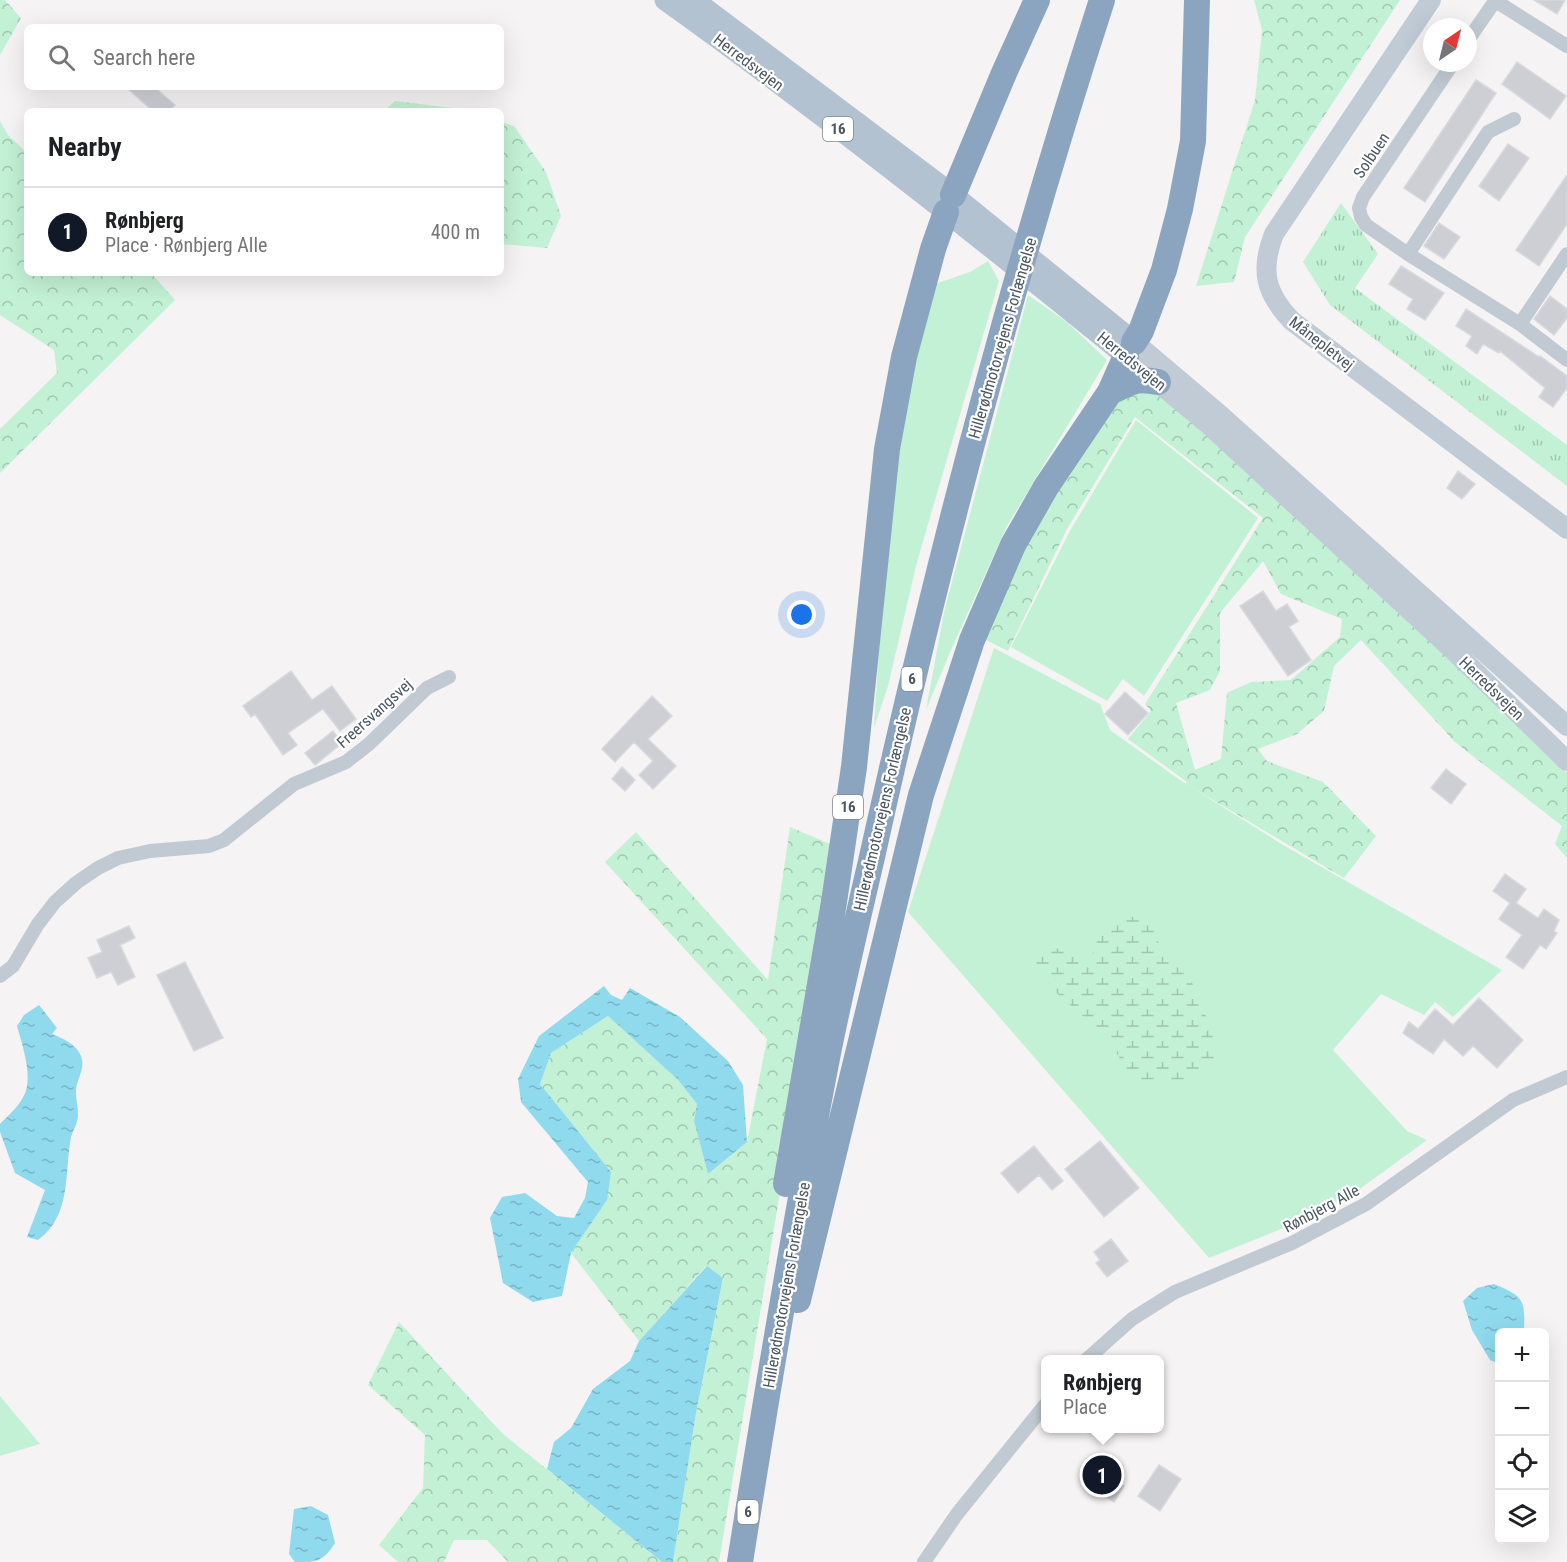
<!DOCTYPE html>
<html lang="en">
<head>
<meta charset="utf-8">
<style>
  :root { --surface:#fff; --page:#f6f6f6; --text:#202124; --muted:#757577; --line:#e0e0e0; --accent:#111827 }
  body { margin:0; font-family:"Roboto Condensed",sans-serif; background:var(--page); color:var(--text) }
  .controls { position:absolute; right:18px; bottom:18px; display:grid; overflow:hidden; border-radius:9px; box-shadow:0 6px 24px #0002 }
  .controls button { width:54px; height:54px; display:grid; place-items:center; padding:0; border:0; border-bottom:2px solid var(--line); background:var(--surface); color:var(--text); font:30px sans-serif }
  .compass { position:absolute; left:1423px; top:18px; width:54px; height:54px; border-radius:50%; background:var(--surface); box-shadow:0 6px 24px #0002; rotate:35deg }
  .you { position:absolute; left:802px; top:615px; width:21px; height:21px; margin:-15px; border:4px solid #fff; border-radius:50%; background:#1a73e8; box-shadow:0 0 0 9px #1a73e833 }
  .badge { display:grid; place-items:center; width:39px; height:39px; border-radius:50%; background:var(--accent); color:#fff; font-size:20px; font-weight:700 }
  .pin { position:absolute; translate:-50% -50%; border:3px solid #fff; box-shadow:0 2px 6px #0006 }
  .popup { position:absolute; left:1041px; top:1355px; width:123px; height:78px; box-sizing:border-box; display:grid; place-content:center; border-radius:9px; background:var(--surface); filter:drop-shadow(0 2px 4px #0005); font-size:20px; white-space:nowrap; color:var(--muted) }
  .popup b { font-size:22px; color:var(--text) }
  .popup::after { content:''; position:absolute; left:50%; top:100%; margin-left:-12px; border:12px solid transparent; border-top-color:var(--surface) }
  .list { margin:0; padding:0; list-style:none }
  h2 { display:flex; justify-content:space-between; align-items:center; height:78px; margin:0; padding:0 24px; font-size:26px }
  h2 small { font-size:20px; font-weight:400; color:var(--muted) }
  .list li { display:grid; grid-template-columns:39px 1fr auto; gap:18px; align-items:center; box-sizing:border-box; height:90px; padding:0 24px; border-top:2px solid var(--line) }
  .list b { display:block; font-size:22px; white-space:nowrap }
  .list p { margin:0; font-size:20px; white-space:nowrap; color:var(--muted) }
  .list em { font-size:20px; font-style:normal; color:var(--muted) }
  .icon { flex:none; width:33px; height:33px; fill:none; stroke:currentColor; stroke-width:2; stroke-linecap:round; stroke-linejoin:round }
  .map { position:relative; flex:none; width:1567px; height:1562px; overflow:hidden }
  .search { position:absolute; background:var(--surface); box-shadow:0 6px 24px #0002; left:24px; top:24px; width:480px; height:66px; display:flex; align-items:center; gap:15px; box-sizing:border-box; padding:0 21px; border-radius:9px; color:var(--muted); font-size:22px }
  .panel { position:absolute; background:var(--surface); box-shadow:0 6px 24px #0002; left:24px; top:108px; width:480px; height:168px; border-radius:9px }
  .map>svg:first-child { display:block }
</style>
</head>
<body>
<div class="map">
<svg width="1567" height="1562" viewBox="0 0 1567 1562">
  <defs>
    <pattern id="forest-crowns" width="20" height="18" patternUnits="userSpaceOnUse" patternTransform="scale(1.5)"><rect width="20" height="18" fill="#c3f1d5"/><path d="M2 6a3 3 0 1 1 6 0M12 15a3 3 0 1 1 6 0" fill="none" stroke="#a0c6b0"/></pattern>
    <pattern id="wetland-marsh" width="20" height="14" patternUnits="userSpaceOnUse" patternTransform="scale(1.5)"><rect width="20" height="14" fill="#c3f1d5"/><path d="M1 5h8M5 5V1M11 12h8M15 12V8" fill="none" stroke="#a0c6b0"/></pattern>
    <pattern id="park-tufts" width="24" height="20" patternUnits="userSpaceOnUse" patternTransform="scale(1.5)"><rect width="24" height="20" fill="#c3f1d5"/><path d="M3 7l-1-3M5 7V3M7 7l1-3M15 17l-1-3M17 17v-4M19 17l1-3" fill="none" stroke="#a0c6b0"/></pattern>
    <pattern id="water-ripples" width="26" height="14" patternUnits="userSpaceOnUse" patternTransform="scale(1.5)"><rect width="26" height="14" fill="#90daee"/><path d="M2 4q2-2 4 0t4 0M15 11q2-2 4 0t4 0" fill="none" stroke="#78b4c4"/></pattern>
  </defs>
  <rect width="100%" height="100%" fill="#f5f3f3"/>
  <!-- green -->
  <path fill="#c3f1d5" d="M988,261L999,281L917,562L888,686L874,728C881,614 889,499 909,386C916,352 927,318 935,284L970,272Z
    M1028,295L1067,322L1107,360L1007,526L951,650L926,710L944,612Z
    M1136,420L1258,518L1144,696L1123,679L1107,701L1011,647L1070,531Z
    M994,648L1100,704L1110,730L1180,780L1283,845L1502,970L1453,1017L1435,1002L1424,1015L1381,994L1333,1050L1407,1131L1427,1140L1357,1191L1286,1227L1209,1258L908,912Z
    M0,1396L40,1444L0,1456Z"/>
  <!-- forest -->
  <path fill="url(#forest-crowns)" fill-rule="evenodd" d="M0,0H5L21,18L0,55Z
    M1254,0H1400L1245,237L1234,282L1196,286L1255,100L1262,30Z
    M395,101L453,108L462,111H384Z
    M0,121L8,135L27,153V273H151L175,300L0,473V429L57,373L54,350L0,315Z
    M501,122L514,126L546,172L561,216L547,248L501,244Z
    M1153,389L1186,411L1491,698L1567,773V858L1555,844L1562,826L1455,742L1361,640L1334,666L1324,711L1297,734L1258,749L1267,761L1323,782L1376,836L1344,878L1186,784L1187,782L1128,739L1151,711L1145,704L1263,518L1135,417L1067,529L1008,651L980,637L1031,532L1118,402L1132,391ZM1263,561L1281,594L1342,619L1340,637L1291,680L1251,682L1227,693L1221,759L1195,770L1176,703L1210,690L1220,671V613Z
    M790,827L837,847L719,1562H673L696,1413L723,1278L706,1266L639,1341L571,1253L607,1200L540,1083L551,1053L608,1016L678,1080L697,1104L694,1121L708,1174L747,1142L767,1039L605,862L636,832L768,980Z
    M399,1322L503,1434L662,1562H508L487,1540H454L444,1562H398L379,1545L423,1488L425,1435L368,1385Z"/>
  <!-- wetland -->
  <path fill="url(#wetland-marsh)" d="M1121,916L1153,919L1158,942L1185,966L1211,1028L1217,1061L1179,1084L1134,1081L1106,1036L1053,990L1030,958L1051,947L1092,956L1102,925Z"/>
  <!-- park -->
  <path fill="url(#park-tufts)" d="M1341,203L1378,254L1355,288L1567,445V486L1330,305L1303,262Z"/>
  <!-- water -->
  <path fill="url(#water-ripples)" d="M604,986L611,995L622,1000L630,988L680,1017L728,1061L743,1085L747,1142L708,1174L694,1121L697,1104L678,1080L608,1016L551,1053L540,1084L611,1172L607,1200L571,1253L562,1296L533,1302L503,1283L490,1218L502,1197L525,1193L557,1216L574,1218L585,1198L588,1182L521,1102L518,1079L539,1036Z
    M39,1005L57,1028L52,1034C62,1038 76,1044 81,1056C86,1070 76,1079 76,1092C76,1099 78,1107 78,1115C78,1123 73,1130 71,1137C64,1174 72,1215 38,1240L27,1237L45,1190L15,1173L0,1132V1124C10,1114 25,1101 27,1086C30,1067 22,1044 17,1026L24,1015Z
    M707,1266L723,1278L696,1413L673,1562H662L547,1469L554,1442L571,1428L593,1389L630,1361L639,1341Z
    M1494,1284C1525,1297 1525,1300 1524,1332H1500L1499,1364L1490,1360L1472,1330L1463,1301L1477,1288Z
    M311,1506L328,1515L335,1543C323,1562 317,1562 295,1562L289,1554L294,1509Z"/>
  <!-- building -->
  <path fill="#cdcfd5" stroke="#d7d9de" stroke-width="1.5" d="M1534,0H1565L1557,14Z
    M1517,62L1566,96L1550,119L1502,84Z
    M1476,80L1496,93L1425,202L1404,188Z
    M126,87H154L175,105L169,111H153Z
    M1508,144L1529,158L1499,201L1479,186Z
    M1567,175V224L1539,266L1516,250Z
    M1439,223L1460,237L1444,259L1424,246Z
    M1401,266L1444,293L1425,320L1407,309L1413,299L1389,284Z
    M1550,296L1567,309V318L1554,335L1534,319Z
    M1466,309L1539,357L1540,356L1567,376V388L1553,407L1539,397L1545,388L1500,351L1499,353L1483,344L1477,354L1466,346L1472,336L1456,326Z
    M1458,471L1475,484L1462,499L1447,488Z
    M1263,591L1276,611L1287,604L1298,621L1289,627L1311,660L1288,676L1240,606Z
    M291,671L312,700L332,686L356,719L340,731L323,709L288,733L297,745L283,755L255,714L251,717L243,706Z
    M1125,692L1148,713L1128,735L1105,714Z
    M652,696L672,716L648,739L676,766L653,789L639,775L653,761L634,742L615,762L602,749Z
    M333,731L342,743L315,765L305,753Z
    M622,767L635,780L625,791L612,779Z
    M1446,769L1466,784L1451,804L1431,788Z
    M1505,874L1526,889L1516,903L1538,918L1544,909L1559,920L1554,931L1557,933L1546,949L1540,945L1523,969L1506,957L1522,935L1499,919L1510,903L1493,891Z
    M129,926L135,938L120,945L135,977L118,985L111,972L97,978L88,958L102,952L97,940Z
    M185,962L223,1038L194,1051L157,975Z
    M1479,998L1523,1040L1497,1068L1473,1046L1463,1056L1444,1039L1433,1054L1403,1033L1409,1022L1418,1029L1435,1009L1453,1025Z
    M1100,1141L1139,1188L1104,1217L1065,1169Z
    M1034,1146L1063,1181L1052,1190L1039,1175L1018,1193L1001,1173Z
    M1111,1239L1128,1261L1107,1277L1096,1263L1100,1260L1094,1252Z
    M1104,1454L1123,1466L1114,1479L1124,1486L1114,1502L1082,1482L1091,1468L1094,1470Z
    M1159,1465L1181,1479L1160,1511L1138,1496Z"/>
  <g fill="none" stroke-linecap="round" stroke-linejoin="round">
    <!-- street -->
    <path stroke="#c1cad2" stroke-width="14" d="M1494,0L1567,46
      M1468,40L1495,1
      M1453,63L1363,197L1359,208L1361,217L1366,225L1408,254L1520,324L1567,360
      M1408,254L1488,132L1514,119
      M1520,324L1567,254
      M0,976L13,966L38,924L55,902L76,883L98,868L118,858L150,851L209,846L224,840L294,784L346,762L369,744L427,688L449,677
      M1086,1360L1132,1319L1175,1292L1292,1243L1366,1204L1513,1100L1567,1077
      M924,1562L957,1514L1045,1405"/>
    <!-- secondary -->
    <path stroke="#c1cbd6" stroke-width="20" d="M1431,0L1274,234C1260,270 1265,293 1292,321L1567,529
      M1134,342L1219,414L1567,726
      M1126,356L1208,424L1455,652L1567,761"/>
    <!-- primary -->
    <path stroke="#b3c2d1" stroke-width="21" d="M665,0C823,113 976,234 1126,356L1134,342L953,195L694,0"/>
    <!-- highway -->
    <path stroke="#8ba5c1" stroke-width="26" d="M953,195L1004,73L1037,0
      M1134,342L1141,331L1164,270L1180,209L1193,141L1197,0
      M1110,392C1132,383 1132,377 1158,382
      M786,1184L834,902L854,767L887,449L904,357L933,249L946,212
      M798,1300L921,795L972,640L1013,545L1046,487L1110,392L1126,356
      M740,1562C767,1392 795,1222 828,1053C841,988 857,922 872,857C936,568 1011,281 1102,0"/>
  </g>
  <g text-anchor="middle" stroke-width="4.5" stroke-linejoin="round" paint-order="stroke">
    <!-- shield labels -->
    <g fill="#fff" stroke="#808990" stroke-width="1.5">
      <rect x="823" y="117" width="30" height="24" rx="4.5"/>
      <rect x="901.5" y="667" width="21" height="24" rx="4.5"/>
      <rect x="833" y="795" width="30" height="24" rx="4.5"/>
      <rect x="737.5" y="1500" width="21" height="24" rx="4.5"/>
    </g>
    <g font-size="15" font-weight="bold" fill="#4a5661">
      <text x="838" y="134">16</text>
      <text x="912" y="684">6</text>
      <text x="848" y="812">16</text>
      <text x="748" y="1517">6</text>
    </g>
    <!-- street labels -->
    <g font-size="16" fill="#4a5661" stroke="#fff">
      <text transform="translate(749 62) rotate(37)" y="6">Herredsvejen</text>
      <text transform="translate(1371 155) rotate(-56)" y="6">Solbuen</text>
      <text transform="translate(1002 338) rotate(-74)" y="6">Hillerødmotorvejens Forlængelse</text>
      <text transform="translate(1322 343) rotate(38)" y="6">Månepletvej</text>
      <text transform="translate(1132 361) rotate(39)" y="6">Herredsvejen</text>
      <text transform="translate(1492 688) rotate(44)" y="6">Herredsvejen</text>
      <text transform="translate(374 713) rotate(-42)" y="6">Freersvangsvej</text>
      <text transform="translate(882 809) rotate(-77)" y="6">Hillerødmotorvejens Forlængelse</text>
      <text transform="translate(1321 1208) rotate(-28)" y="6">Rønbjerg Alle</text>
      <text transform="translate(786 1285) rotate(-80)" y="6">Hillerødmotorvejens Forlængelse</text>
    </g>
  </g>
</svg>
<div class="controls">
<button>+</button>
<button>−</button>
<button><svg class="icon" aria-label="locate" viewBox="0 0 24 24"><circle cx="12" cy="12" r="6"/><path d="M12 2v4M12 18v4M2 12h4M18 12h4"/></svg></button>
<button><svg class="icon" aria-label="layers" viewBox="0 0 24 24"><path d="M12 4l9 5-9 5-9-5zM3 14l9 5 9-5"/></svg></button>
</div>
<svg class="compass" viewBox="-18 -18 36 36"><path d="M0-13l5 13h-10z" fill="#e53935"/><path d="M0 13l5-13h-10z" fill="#757577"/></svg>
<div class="you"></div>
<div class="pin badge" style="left:1102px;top:1475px">1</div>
<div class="popup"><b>Rønbjerg</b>Place</div>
<div class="search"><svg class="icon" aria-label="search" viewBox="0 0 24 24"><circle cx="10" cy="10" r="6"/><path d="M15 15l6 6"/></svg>Search here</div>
<section class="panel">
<h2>Nearby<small></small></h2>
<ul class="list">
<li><span class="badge">1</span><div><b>Rønbjerg</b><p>Place · Rønbjerg Alle</p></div><em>400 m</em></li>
</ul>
</section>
</div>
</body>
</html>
